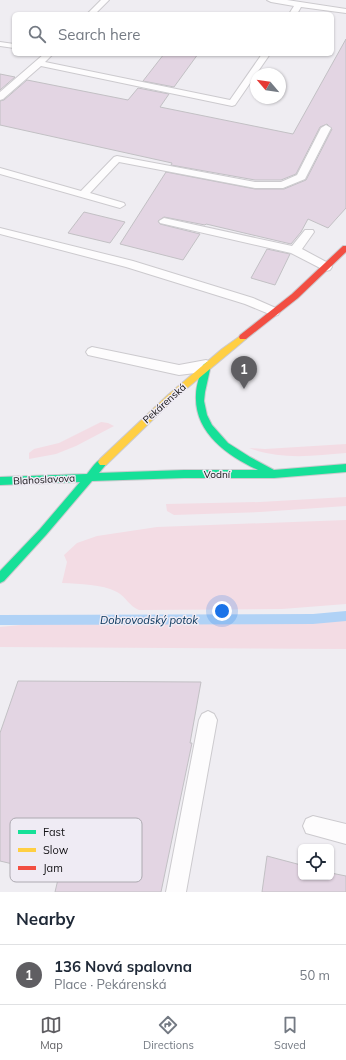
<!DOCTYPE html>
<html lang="en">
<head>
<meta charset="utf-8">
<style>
  :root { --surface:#fff; --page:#f6f6f7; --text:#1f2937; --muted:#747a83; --line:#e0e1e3; --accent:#5f5e62 }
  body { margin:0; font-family:Mulish,sans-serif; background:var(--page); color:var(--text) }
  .controls { position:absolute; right:12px; bottom:12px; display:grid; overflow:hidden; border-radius:6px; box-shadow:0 1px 3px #0004 }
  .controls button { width:36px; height:36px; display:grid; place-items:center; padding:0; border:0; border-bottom:1px solid var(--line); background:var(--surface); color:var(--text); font:20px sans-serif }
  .compass { position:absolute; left:250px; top:68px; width:36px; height:36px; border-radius:50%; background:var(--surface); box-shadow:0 1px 3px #0004; rotate:299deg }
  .you { position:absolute; left:222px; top:611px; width:14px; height:14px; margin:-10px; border:3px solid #fff; border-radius:50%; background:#1a73e8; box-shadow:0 0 0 6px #1a73e833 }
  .badge { display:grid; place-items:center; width:26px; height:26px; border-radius:50%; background:var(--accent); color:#fff; font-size:13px; font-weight:700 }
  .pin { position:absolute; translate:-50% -33px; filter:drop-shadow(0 1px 2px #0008) }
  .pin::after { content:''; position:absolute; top:21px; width:14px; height:12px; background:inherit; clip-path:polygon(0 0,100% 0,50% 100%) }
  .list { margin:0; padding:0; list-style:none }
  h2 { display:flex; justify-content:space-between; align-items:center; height:52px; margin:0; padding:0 16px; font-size:17px }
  h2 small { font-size:13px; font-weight:400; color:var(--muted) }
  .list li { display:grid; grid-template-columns:26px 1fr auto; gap:12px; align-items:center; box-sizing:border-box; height:60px; padding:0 16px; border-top:1px solid var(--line) }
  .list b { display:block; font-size:15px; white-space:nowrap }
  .list p { margin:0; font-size:13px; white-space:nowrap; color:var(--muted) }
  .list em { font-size:13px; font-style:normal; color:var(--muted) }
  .icon { flex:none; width:22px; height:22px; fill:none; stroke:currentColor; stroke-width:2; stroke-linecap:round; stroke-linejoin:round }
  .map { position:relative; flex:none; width:346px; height:892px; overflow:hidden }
  .search { position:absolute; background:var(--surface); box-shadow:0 1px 3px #0004; left:12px; right:12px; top:12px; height:44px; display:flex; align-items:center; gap:10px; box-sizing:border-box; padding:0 14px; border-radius:6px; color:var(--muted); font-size:15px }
  .sheet { height:112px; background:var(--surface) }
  nav { display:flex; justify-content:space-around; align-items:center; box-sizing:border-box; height:56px; border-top:1px solid var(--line); background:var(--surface); font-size:11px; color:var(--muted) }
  nav a { display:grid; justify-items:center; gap:2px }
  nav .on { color:var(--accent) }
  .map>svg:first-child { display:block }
</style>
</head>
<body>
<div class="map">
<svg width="346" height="892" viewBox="0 0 346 892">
  <rect width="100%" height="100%" fill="#efedf2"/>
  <!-- green -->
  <path fill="#f3dce4" d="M101,422L108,423L114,426L76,446L56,454L29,459V453L34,449L59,443Z
    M346,444V453C313,456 280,460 249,448L265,449Z
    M346,497V506L260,512L174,515L167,511L166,504L260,502Z
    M346,520V604L282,609L139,610C129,606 126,597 117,592C101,584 81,584 62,583L67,562L64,555L77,543L97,536L157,527Z
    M346,620V649L0,647V627L30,624H272L314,623Z"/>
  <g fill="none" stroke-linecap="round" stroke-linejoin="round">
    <!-- stream -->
    <path fill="#b0d2f6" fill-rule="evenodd" d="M346,611V621L313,624L0,625V615L313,614Z"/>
  </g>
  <!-- building -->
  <path fill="#e3d5e3" stroke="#c2c0c4" d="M346,39V208L328,228L308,219L301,232L291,244L206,224L205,225L164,217L158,221L160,224L200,234L183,260L120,244L166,172L255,189H284L306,180L332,129L327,124L320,127L296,174L281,180H255L171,165L172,163L0,125V101L4,100L27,80L128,100L138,88L169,94L160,107L293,134Z
    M164,54H198L174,87L143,81Z
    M0,74L15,77L0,90Z
    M84,212L125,222L110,243L68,233Z
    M267,249L290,254L275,285L251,278Z
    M18,681L201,682L190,743H192L161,892H55L59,875L0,861V733Z
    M267,856L301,865V877H331V873L346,876V892H262Z"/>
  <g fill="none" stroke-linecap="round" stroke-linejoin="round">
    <defs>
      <path id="lane" d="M101,0H109L95,14H87Z
        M267,0H287L346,9V13L301,7L297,14H289L294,6L271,2Z
        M0,42L14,44V48L0,46Z
        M44,54H53L45,62L230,100L262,54H270L235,105L232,106L41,66L3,99L0,100V92Z
        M326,125L331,128L306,177L305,179L283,188H255L119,162L90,193L124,203L125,205L120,208L0,174V168L81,191L114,157L117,156L255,182H281L297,175L321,128Z
        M164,218L292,246L305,230H313L314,232L302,249L330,264L332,267L330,270L326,271L291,253L160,223L159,221Z
        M0,228L133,261L253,298L278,309L280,312L278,315L274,316L245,304L126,267L0,234Z
        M92,347L179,365L206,360L211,362L212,365L211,368L195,373L179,375L88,355L86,352L88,349Z
        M208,711L214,714L217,720L186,892H166L199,720L202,714Z
        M313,816L346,824V844L306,833L303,826L306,819Z"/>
      <path id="fast" d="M207,362L211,365L205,392L204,401L207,415L212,425L228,443L250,457L274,470L346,464V472L274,478H184L92,481L46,535L4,581L0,583V571L40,529L80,482L0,485V477L87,474C92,468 98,457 106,459L108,462L99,473L184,470H258C228,456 194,433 196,395C196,385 200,375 203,365Z"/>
      <path id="slow" d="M243,334L247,337L246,339L174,399L106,465H100L98,462L100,459L168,395L222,349Z"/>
      <path id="jam" d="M343,246H346V252L298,298L246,339H240L239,337L240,335L292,294Z"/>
    </defs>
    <!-- lane casing -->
    <use href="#lane" stroke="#cccace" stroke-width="2"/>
    <!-- fast casing -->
    <use href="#fast" stroke="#cccace" stroke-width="2"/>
    <!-- slow casing -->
    <use href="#slow" stroke="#cccace" stroke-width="2"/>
    <!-- jam casing -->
    <use href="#jam" stroke="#cccace" stroke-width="2"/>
    <!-- lane -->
    <use href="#lane" fill="#fdfcfd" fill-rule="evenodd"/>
    <!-- fast -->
    <use href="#fast" fill="#16e098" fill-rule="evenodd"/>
    <!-- slow -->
    <use href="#slow" fill="#ffcf43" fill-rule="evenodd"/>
    <!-- jam -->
    <use href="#jam" fill="#f24e42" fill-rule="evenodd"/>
  </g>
  <g text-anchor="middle" stroke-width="3" stroke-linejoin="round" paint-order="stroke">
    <!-- street labels -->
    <g font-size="10" fill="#121114" stroke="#efebf4">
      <text transform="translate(164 403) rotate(-42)" y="4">Pekárenská</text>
      <text x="217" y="478">Vodní</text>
      <text transform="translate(44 479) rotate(-3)" y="4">Blahoslavova</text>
    </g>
    <!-- water labels -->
    <g font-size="11" font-style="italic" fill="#013057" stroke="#efebf4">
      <text x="149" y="624">Dobrovodský potok</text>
    </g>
  </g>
  <!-- legend -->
  <rect x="10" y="818" width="132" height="64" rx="6" fill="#efebf4" stroke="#adaab1" stroke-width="1"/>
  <rect x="18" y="830" width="18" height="4" fill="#16e098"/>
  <rect x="18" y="848" width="18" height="4" fill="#ffcf43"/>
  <rect x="18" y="866" width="18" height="4" fill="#f24e42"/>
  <g font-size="11" fill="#121114">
    <text x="43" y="836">Fast</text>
    <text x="43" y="854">Slow</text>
    <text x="43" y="872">Jam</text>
  </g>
</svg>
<div class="controls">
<button><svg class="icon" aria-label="locate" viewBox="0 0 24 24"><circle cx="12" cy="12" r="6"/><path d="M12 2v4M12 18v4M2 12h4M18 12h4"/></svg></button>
</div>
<svg class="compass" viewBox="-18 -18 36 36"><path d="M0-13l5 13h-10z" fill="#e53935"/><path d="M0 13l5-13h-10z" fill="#747a83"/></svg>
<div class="you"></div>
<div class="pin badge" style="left:244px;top:389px">1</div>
<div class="search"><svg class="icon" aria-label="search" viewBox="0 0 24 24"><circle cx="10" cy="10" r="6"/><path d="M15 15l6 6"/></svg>Search here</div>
</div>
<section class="sheet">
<h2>Nearby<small></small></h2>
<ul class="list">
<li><span class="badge">1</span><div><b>136 Nová spalovna</b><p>Place · Pekárenská</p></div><em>50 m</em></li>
</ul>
</section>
<nav>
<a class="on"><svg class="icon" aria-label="map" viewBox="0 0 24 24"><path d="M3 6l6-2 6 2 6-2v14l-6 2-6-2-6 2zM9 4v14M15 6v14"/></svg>Map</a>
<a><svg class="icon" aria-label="directions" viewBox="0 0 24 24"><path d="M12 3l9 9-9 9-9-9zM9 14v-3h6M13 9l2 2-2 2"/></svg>Directions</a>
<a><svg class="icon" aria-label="saved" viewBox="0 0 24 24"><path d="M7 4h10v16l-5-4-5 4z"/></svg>Saved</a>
</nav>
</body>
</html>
